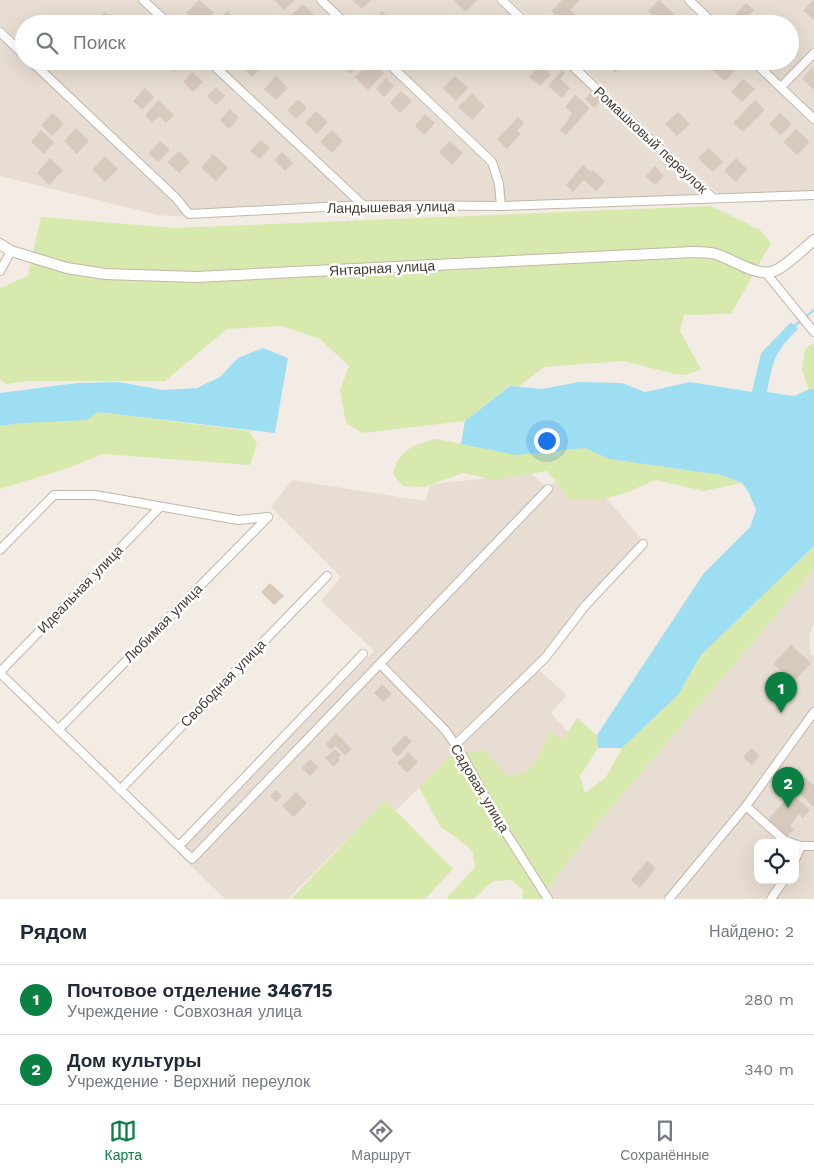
<!DOCTYPE html>
<html lang="ru">
<head>
<meta charset="utf-8">
<style>
  :root { --surface:#fff; --page:#f6f6f7; --text:#1f2937; --muted:#747a83; --line:#e0e1e3; --accent:#0b8043 }
  body { margin:0; font-family:"Work Sans",sans-serif; background:var(--page); color:var(--text) }
  .controls { position:absolute; right:15px; bottom:15px; display:grid; overflow:hidden; border-radius:10px; box-shadow:0 5px 20px #0002 }
  .controls button { width:45px; height:45px; display:grid; place-items:center; padding:0; border:0; border-bottom:1px solid var(--line); background:var(--surface); color:var(--text); font:25px sans-serif }
  .you { position:absolute; left:546px; top:440px; width:18px; height:18px; margin:-12px; border:4px solid #fff; border-radius:50%; background:#1a73e8; box-shadow:0 0 0 8px #1a73e833 }
  .badge { display:grid; place-items:center; width:32px; height:32px; border-radius:50%; background:var(--accent); color:#fff; font-size:16px; font-weight:700 }
  .pin { position:absolute; translate:-50% -41px; filter:drop-shadow(0 1px 2px #0008) }
  .pin::after { content:''; position:absolute; top:26px; width:18px; height:15px; background:inherit; clip-path:polygon(0 0,100% 0,50% 100%) }
  .list { margin:0; padding:0; list-style:none }
  h2 { display:flex; justify-content:space-between; align-items:center; height:65px; margin:0; padding:0 20px; font-size:21px }
  h2 small { font-size:16px; font-weight:400; color:var(--muted) }
  .list li { display:grid; grid-template-columns:32px 1fr auto; gap:15px; align-items:center; box-sizing:border-box; height:70px; padding:0 20px; border-top:1px solid var(--line) }
  .list b { display:block; font-size:19px; white-space:nowrap }
  .list p { margin:0; font-size:16px; white-space:nowrap; color:var(--muted) }
  .list em { font-size:16px; font-style:normal; color:var(--muted) }
  .icon { flex:none; width:28px; height:28px; fill:none; stroke:currentColor; stroke-width:2; stroke-linecap:round; stroke-linejoin:round }
  .map { position:relative; flex:none; width:814px; height:899px; overflow:hidden }
  .search { position:absolute; background:var(--surface); box-shadow:0 5px 20px #0002; left:15px; right:15px; top:15px; height:55px; display:flex; align-items:center; gap:12px; box-sizing:border-box; padding:0 18px; border-radius:28px; color:var(--muted); font-size:19px }
  .sheet { height:205px; background:var(--surface) }
  nav { display:flex; justify-content:space-around; align-items:center; box-sizing:border-box; height:70px; border-top:1px solid var(--line); background:var(--surface); font-size:14px; color:var(--muted) }
  nav a { display:grid; justify-items:center; gap:2px }
  nav .on { color:var(--accent) }
  .map>svg:first-child { display:block }
</style>
</head>
<body>
<div class="map">
<svg width="814" height="899" viewBox="0 0 814 899">
  <rect width="100%" height="100%" fill="#f3ece5"/>
  <!-- residential -->
  <path fill="#e7ddd3" fill-rule="evenodd" d="M0,0H138L163,24H24V51L0,29Z
    M150,0H316L341,24H176Z
    M325,0H500L525,24H350Z
    M510,0H682L708,24H536Z
    M699,0H814V47L780,83L758,61H790V24H719L697,2Z
    M0,37L24,59V61H26L174,199L187,217L158,215L0,176Z
    M814,59V114L787,87Z
    M35,61H203L356,204L192,214Z
    M215,61H381L488,163L496,183L497,206L368,204Z
    M390,61H565L712,198L506,207L503,182L493,159Z
    M576,61H748L814,123V191L722,198Z
    M531,474L547,487L559,479L594,484L645,543L594,598L539,670L567,695L551,713L569,733L499,811L463,745L393,813L383,803L288,899H225L178,853L374,651L321,601L341,577L271,507L292,480L425,501L431,484Z
    M814,568V623L809,635L811,655H814V899H540L593,829L801,586ZM758,843H795V880H758Z"/>
  <!-- green -->
  <path fill="#d7e9ac" d="M711,206L760,230L771,243L731,314L684,315L680,331L701,369L686,375L671,373L623,361L544,367L518,387L509,386L465,421L363,433L346,423L340,390L349,366L320,339L281,326L227,329L165,381H29L7,384L0,380V288L28,276L41,217L175,228Z
    M814,343V389H809L802,370L805,349Z
    M98,412L249,431L257,444L250,465L103,454L65,469L0,489V426Z
    M436,439L516,454L585,448L609,459L721,475L742,483L704,491L656,480L625,493L599,500L570,499L547,471L493,480L463,473L424,487L403,486L393,474C399,449 413,445 436,439Z
    M814,546V568L801,586L593,829L540,899H522L523,890L511,880L493,881L473,899H446L475,867L472,850L440,826L419,787L452,754L485,750L507,776L527,772L541,752L550,732L563,740L577,718L597,735L598,748L580,776L585,793L606,777L622,748L678,695L701,655Z
    M385,800L453,869L425,899H291Z"/>
  <!-- water -->
  <path fill="#9edef3" d="M791,322L798,329C774,353 773,361 767,392L794,396L809,389H814V546L701,655L678,695L622,748H598L597,735L704,573L750,527L756,510L749,493L742,483L721,475L609,459L585,448L516,455L461,444L465,421L510,386L542,389L579,382L622,383L645,392L690,382L752,392L761,353Z
    M263,348L288,358L275,433L98,412L87,420L22,423L0,426V393L77,383L119,382L163,390L197,388L220,377L238,358Z"/>
  <g fill="none" stroke-linecap="round" stroke-linejoin="round">
    <!-- stream -->
    <path stroke="#9edef3" stroke-width="2.5" d="M792,328L814,310"/>
  </g>
  <!-- building -->
  <path fill="#d8c9bd" d="M199,0L214,13L204,24H197L186,13Z
    M274,0H295L284,10Z
    M352,0H371L362,9Z
    M455,0H477L466,12L454,1Z
    M562,0H580L570,10L575,14L565,24L551,11Z
    M659,0L675,15L665,24H660L648,11Z
    M813,0H814V20L803,10Z
    M746,3L754,10L742,23L734,16Z
    M303,4L317,18L311,24H291L287,19Z
    M227,11L240,23L215,24Z
    M382,11L391,20L387,24H374L372,22Z
    M105,12L108,15L112,14L116,18L114,24H95L92,21L96,16L98,18Z
    M163,61H184L174,72Z
    M249,61H255L261,67L252,77L243,68Z
    M341,61H364L350,74L339,62Z
    M371,61L384,73L368,90L355,77Z
    M607,61H626L615,73L605,63Z
    M718,61H726L735,70L725,81L711,69Z
    M540,65L551,74L540,86L529,77Z
    M812,67L814,69V90L802,79Z
    M562,70L565,73L560,79L570,88L562,98L548,86Z
    M192,72L203,82L193,92L183,82Z
    M276,76L288,88L276,100L264,89Z
    M455,76L468,88L456,101L443,88Z
    M386,78L394,86L384,97L376,89Z
    M743,79L755,89L742,102L731,92Z
    M145,88L154,97L142,110L133,101Z
    M216,88L225,96L216,105L207,96Z
    M593,90L603,99L594,108L585,99Z
    M401,91L412,101L400,113L390,103Z
    M472,93L485,106L472,120L458,107Z
    M575,95L590,108L566,135L560,130L569,119L568,118L572,113L565,107Z
    M298,99L307,108L296,119L287,110Z
    M159,100L174,115L166,123L159,116L152,123L145,115Z
    M755,100L765,110L743,132L733,123Z
    M230,109L239,118L229,129L220,120Z
    M316,111L328,122L317,134L305,123Z
    M678,112L690,124L677,136L665,124Z
    M53,113L64,124L52,136L41,125Z
    M780,113L792,124L781,135L769,124Z
    M425,114L435,123L424,135L415,126Z
    M518,117L524,123L517,131L521,134L507,149L497,139Z
    M76,128L89,141L77,154L64,141Z
    M796,129L810,142L797,155L783,142Z
    M41,130L54,142L44,154L31,142Z
    M332,130L343,141L332,153L320,142Z
    M261,140L270,148L259,159L250,151Z
    M160,141L170,150L158,162L148,153Z
    M450,141L463,153L452,165L439,152Z
    M709,148L723,162L713,172L698,158Z
    M179,151L190,162L179,173L167,162Z
    M282,152L293,163L285,171L274,160Z
    M213,154L228,168L216,181L201,168Z
    M105,156L118,169L105,182L92,169Z
    M50,158L63,170L49,185L37,173Z
    M736,158L747,169L736,182L724,171Z
    M583,165L591,172L593,170L605,181L596,191L584,180L573,192L566,185Z
    M655,166L664,176L655,185L645,176Z
    M270,583L284,596L274,605L261,592Z
    M791,645L811,663L794,682L773,664Z
    M382,684L392,694L383,702L374,693Z
    M336,733L352,749L345,755L335,746L331,750L325,744Z
    M405,735L412,741L398,757L391,750Z
    M751,748L760,756L752,765L743,757Z
    M335,749L341,755L338,758L340,760L334,767L325,758Z
    M408,752L418,762L407,773L397,763Z
    M310,759L319,767L310,776L302,768Z
    M805,777L814,785V807L794,788Z
    M276,790L282,796L276,802L270,796Z
    M296,792L307,803L294,817L282,806Z
    M791,793L810,810L803,818L799,814L790,826L794,829L787,837L767,821Z
    M647,861L656,868L640,888L631,880Z"/>
  <g fill="none" stroke-linecap="round" stroke-linejoin="round">
    <defs>
      <path id="minor" d="M143,0L169,24
        M321,0L346,24
        M502,0L527,24
        M689,0L714,24
        M0,32L24,55
        M31,61L176,198L189,214L363,205L501,206L814,195
        M209,61L363,205
        M386,61L492,162L499,184L501,206
        M567,61L713,198
        M753,61L814,119
        M781,87L814,53
        M0,271L11,251
        M766,273L814,332
        M0,550L54,495H95L238,520L268,517
        M380,664L445,730L460,751L496,817L548,899
        M0,672L160,507
        M0,673L192,859L548,489
        M58,730L268,517
        M455,745L545,658L585,606L643,544
        M120,790L327,576
        M746,806L784,840L792,843
        M795,844L801,846H814
        M179,846L363,654
        M795,860L801,846
        M669,899L746,806L814,712
        M771,899L784,880"/>
      <path id="tertiary" d="M0,244L11,251L67,268L105,274L196,277L693,252C701,252 708,252 716,254C732,259 759,278 774,271C787,266 803,249 814,240"/>
    </defs>
    <!-- minor casing -->
    <use href="#minor" stroke="#c2b6aa" stroke-width="10"/>
    <!-- tertiary casing -->
    <use href="#tertiary" stroke="#c2b6aa" stroke-width="12"/>
    <!-- minor -->
    <use href="#minor" stroke="#fff" stroke-width="8"/>
    <!-- tertiary -->
    <use href="#tertiary" stroke="#fff" stroke-width="10"/>
  </g>
  <g text-anchor="middle" stroke-width="5" stroke-linejoin="round" paint-order="stroke">
    <!-- street labels -->
    <g font-size="14" fill="#463c34" stroke="#fff">
      <text transform="translate(651 140) rotate(43)" y="5">Ромашковый переулок</text>
      <text transform="translate(391 207) rotate(-1)" y="5">Ландышевая улица</text>
      <text transform="translate(382 268) rotate(-3)" y="5">Янтарная улица</text>
      <text transform="translate(80 589) rotate(-46)" y="5">Идеальная улица</text>
      <text transform="translate(163 623) rotate(-45)" y="5">Любимая улица</text>
      <text transform="translate(223 683) rotate(-46)" y="5">Свободная улица</text>
      <text transform="translate(480 788) rotate(59)" y="5">Садовая улица</text>
    </g>
  </g>
</svg>
<div class="controls">
<button><svg class="icon" aria-label="locate" viewBox="0 0 24 24"><circle cx="12" cy="12" r="6"/><path d="M12 2v4M12 18v4M2 12h4M18 12h4"/></svg></button>
</div>
<div class="you"></div>
<div class="pin badge" style="left:781px;top:713px">1</div>
<div class="pin badge" style="left:788px;top:808px">2</div>
<div class="search"><svg class="icon" aria-label="search" viewBox="0 0 24 24"><circle cx="10" cy="10" r="6"/><path d="M15 15l6 6"/></svg>Поиск</div>
</div>
<section class="sheet">
<h2>Рядом<small>Найдено: 2</small></h2>
<ul class="list">
<li><span class="badge">1</span><div><b>Почтовое отделение 346715</b><p>Учреждение · Совхозная улица</p></div><em>280 m</em></li>
<li><span class="badge">2</span><div><b>Дом культуры</b><p>Учреждение · Верхний переулок</p></div><em>340 m</em></li>
</ul>
</section>
<nav>
<a class="on"><svg class="icon" aria-label="map" viewBox="0 0 24 24"><path d="M3 6l6-2 6 2 6-2v14l-6 2-6-2-6 2zM9 4v14M15 6v14"/></svg>Карта</a>
<a><svg class="icon" aria-label="directions" viewBox="0 0 24 24"><path d="M12 3l9 9-9 9-9-9zM9 14v-3h6M13 9l2 2-2 2"/></svg>Маршрут</a>
<a><svg class="icon" aria-label="saved" viewBox="0 0 24 24"><path d="M7 4h10v16l-5-4-5 4z"/></svg>Сохранённые</a>
</nav>
</body>
</html>
